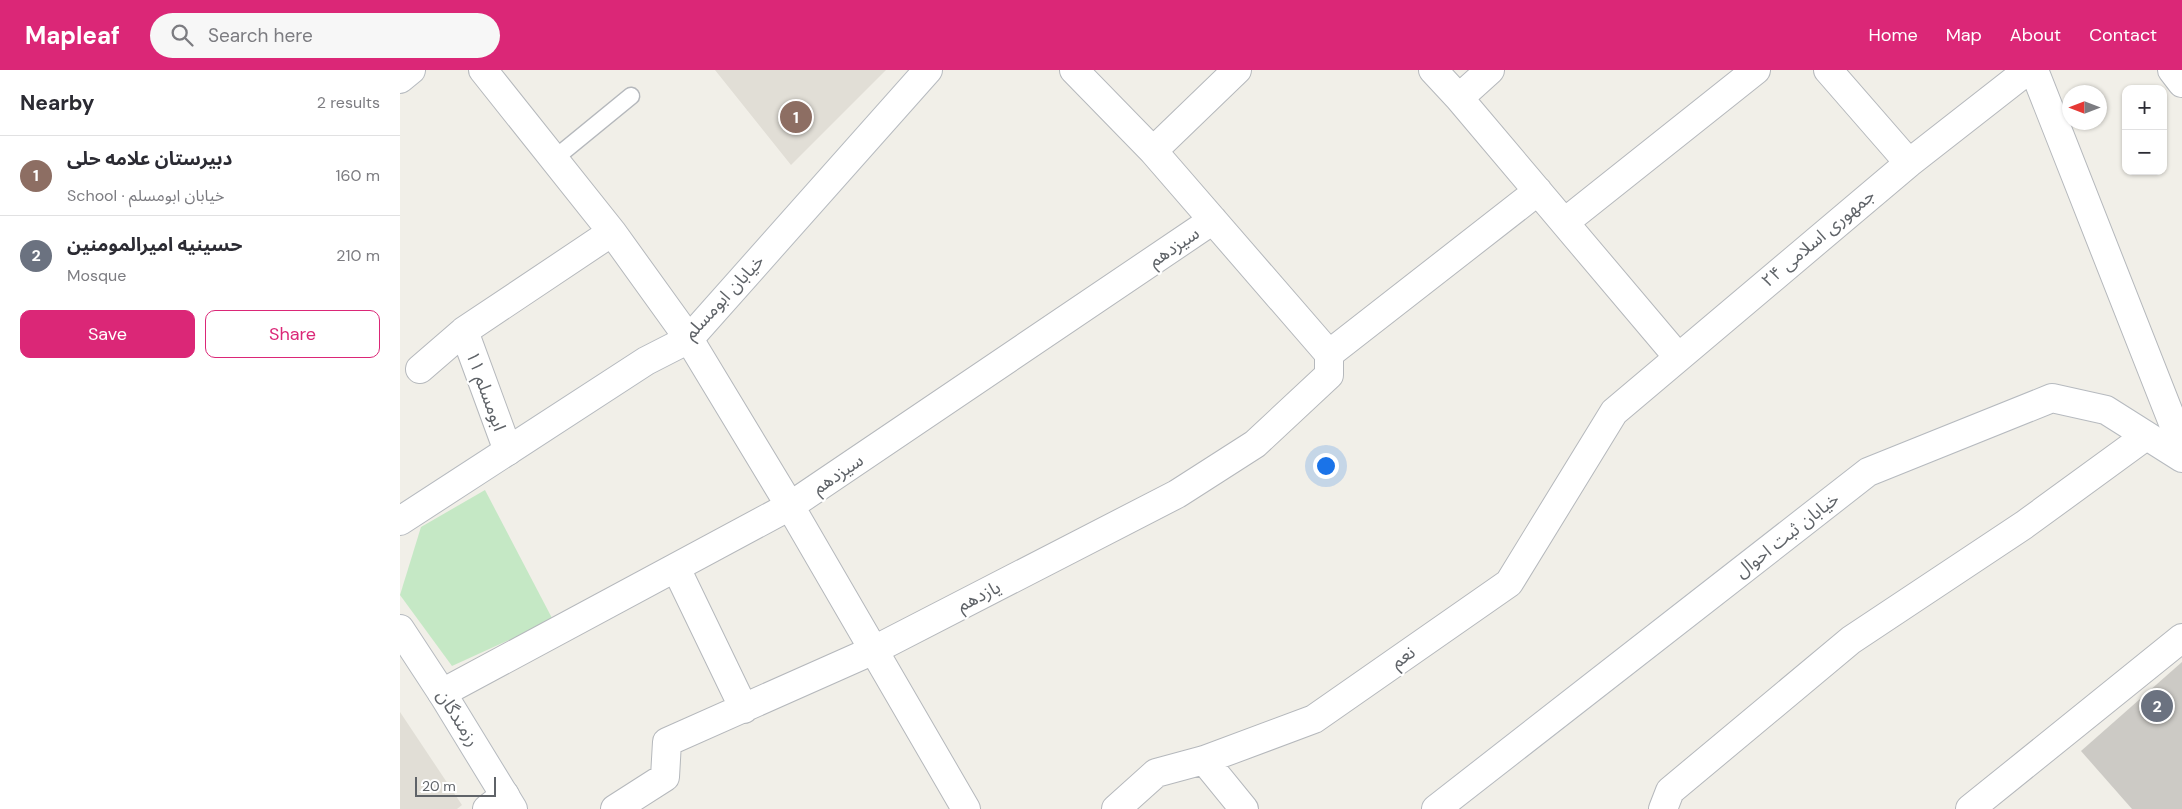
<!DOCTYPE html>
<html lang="en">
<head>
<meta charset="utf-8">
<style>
  :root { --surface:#fff; --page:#f7f7f7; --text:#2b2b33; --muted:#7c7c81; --line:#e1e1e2; --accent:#db2777 }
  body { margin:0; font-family:"DM Sans","Noto Sans Arabic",sans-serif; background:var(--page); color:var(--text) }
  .controls { position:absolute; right:15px; top:15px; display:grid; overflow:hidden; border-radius:10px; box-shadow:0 1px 4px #0004 }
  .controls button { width:45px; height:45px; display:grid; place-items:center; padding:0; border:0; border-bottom:1px solid var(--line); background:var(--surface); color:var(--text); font:25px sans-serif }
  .compass { position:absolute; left:1662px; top:15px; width:45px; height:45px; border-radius:50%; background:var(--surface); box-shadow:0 1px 4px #0004; rotate:270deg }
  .scale { position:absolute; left:15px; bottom:12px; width:81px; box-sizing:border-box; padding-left:5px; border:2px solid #5f6368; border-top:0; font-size:14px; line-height:18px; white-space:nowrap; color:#5f6368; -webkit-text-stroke:4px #fff; paint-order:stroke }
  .you { position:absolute; left:925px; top:395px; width:18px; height:18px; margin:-12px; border:4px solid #fff; border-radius:50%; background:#1a73e8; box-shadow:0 0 0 8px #1a73e833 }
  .badge { display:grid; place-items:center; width:32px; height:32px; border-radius:50%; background:var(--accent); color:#fff; font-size:16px; font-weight:700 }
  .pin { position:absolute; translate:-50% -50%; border:2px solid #fff; box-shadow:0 1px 5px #0006 }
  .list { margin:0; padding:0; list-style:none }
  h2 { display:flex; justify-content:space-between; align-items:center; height:65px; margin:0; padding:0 20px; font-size:21px }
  h2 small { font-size:16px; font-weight:400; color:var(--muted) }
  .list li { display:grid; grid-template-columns:32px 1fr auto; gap:15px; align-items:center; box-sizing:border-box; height:80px; padding:0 20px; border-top:1px solid var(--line) }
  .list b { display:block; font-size:19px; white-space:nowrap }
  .list p { margin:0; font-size:16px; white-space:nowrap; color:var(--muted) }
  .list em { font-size:16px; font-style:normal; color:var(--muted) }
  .actions { display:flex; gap:10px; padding:15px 20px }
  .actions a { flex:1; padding:11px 0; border:1px solid var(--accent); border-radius:10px; text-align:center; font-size:18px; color:var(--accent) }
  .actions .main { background:var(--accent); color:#fff }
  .icon { flex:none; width:28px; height:28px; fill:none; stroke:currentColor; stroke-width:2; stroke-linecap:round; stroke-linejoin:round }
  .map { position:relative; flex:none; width:1782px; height:739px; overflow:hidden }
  header { display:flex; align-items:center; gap:30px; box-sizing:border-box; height:70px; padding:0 25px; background:var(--accent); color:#fff }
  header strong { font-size:24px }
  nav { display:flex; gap:28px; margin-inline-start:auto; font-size:18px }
  .search { width:350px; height:45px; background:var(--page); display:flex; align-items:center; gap:12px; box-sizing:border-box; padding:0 18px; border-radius:28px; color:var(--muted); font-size:19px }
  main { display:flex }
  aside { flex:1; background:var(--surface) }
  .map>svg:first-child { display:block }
</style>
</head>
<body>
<header>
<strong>Mapleaf</strong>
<div class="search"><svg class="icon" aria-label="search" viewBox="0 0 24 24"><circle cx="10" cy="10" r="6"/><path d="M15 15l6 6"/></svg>Search here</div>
<nav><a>Home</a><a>Map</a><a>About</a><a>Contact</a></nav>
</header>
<main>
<aside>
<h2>Nearby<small>2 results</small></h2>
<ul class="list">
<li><span class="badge" style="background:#8d6e63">1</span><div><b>دبیرستان علامه حلی</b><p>School · خیابان ابومسلم</p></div><em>160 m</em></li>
<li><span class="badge" style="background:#6b7280">2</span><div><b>حسینیه امیرالمومنین</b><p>Mosque</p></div><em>210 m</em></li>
</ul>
<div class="actions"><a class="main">Save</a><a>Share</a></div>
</aside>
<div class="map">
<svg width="1782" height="739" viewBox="0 0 1782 739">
  <rect width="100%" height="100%" fill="#f1efe8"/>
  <!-- education -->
  <path fill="#e1ded6" d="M315,0H486L391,95Z
    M0,642L62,735L57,739H0Z"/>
  <!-- green -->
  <path fill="#c5e8c5" d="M85,420L153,550L52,596L0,525L21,457Z"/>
  <!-- building -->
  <path fill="#cccac5" d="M1782,592V739H1732L1681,681Z"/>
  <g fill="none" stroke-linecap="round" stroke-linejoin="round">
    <defs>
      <path id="lane" d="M154,89L231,26"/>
      <path id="street" d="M83,0L212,162L289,269L390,436L566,739
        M674,0L753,81L929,284L1138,121
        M1033,0L1059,28L1090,0
        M1428,0L1509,93
        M1634,0L1782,376
        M1772,0L1782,13
        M1059,28L1278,287
        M753,81L837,0
        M1165,152L1356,0
        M64,261L108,381
        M20,299L64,261L212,162
        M276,498L344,639
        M42,623L390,436L813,150
        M804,690L844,739
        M87,739L105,725
        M215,739L265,707L267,672L474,580L777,424L855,374L929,305V284
        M716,739L756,703L804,690L914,649L1109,513L1214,342L1509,93L1628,0
        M1263,739L1270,721L1451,570L1624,455L1746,366
        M1570,739L1782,568"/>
      <path id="secondary" d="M0,9L11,0
        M0,451L246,291L289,269L528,0
        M0,559L42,623L113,739
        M1036,739L1468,402L1652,328L1706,340L1782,388"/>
    </defs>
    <!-- lane casing -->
    <use href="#lane" stroke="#b5b8bc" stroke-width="19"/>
    <!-- street casing -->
    <use href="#street" stroke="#b5b8bc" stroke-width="30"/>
    <!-- secondary casing -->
    <use href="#secondary" stroke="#b6babf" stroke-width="30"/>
    <!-- lane -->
    <use href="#lane" stroke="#fff" stroke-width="16"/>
    <!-- street -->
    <use href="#street" stroke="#fff" stroke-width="28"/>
    <!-- secondary -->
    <use href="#secondary" stroke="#fff" stroke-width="28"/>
  </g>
  <g text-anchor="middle" stroke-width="4.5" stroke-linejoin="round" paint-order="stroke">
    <!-- street labels -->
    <g font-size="18" fill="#5f6368" stroke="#fff">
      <text transform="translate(1418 168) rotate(-40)" y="6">جمهوری اسلامی ۲۴</text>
      <text transform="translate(774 177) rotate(-34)" y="6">سیزدهم</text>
      <text transform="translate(324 227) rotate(-47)" y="6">خیابان ابومسلم</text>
      <text transform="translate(86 321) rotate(70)" y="6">ابومسلم ۱۱</text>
      <text transform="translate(438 404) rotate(-34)" y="6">سیزدهم</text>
      <text transform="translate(1387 465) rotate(-38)" y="6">خیابان ثبت احوال</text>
      <text transform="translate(579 526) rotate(-27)" y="6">یازدهم</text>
      <text transform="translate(1003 587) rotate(-35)" y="6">نعم</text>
      <text transform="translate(58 648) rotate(58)" y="6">رزمندگان</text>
    </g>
  </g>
</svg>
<div class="controls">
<button>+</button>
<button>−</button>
</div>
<svg class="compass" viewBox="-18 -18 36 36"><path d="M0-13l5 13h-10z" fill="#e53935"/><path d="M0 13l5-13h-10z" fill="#7c7c81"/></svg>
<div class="scale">20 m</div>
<div class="you"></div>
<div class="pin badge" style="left:396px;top:47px;background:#8d6e63">1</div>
<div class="pin badge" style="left:1757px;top:636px;background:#6b7280">2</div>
</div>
</main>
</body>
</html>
